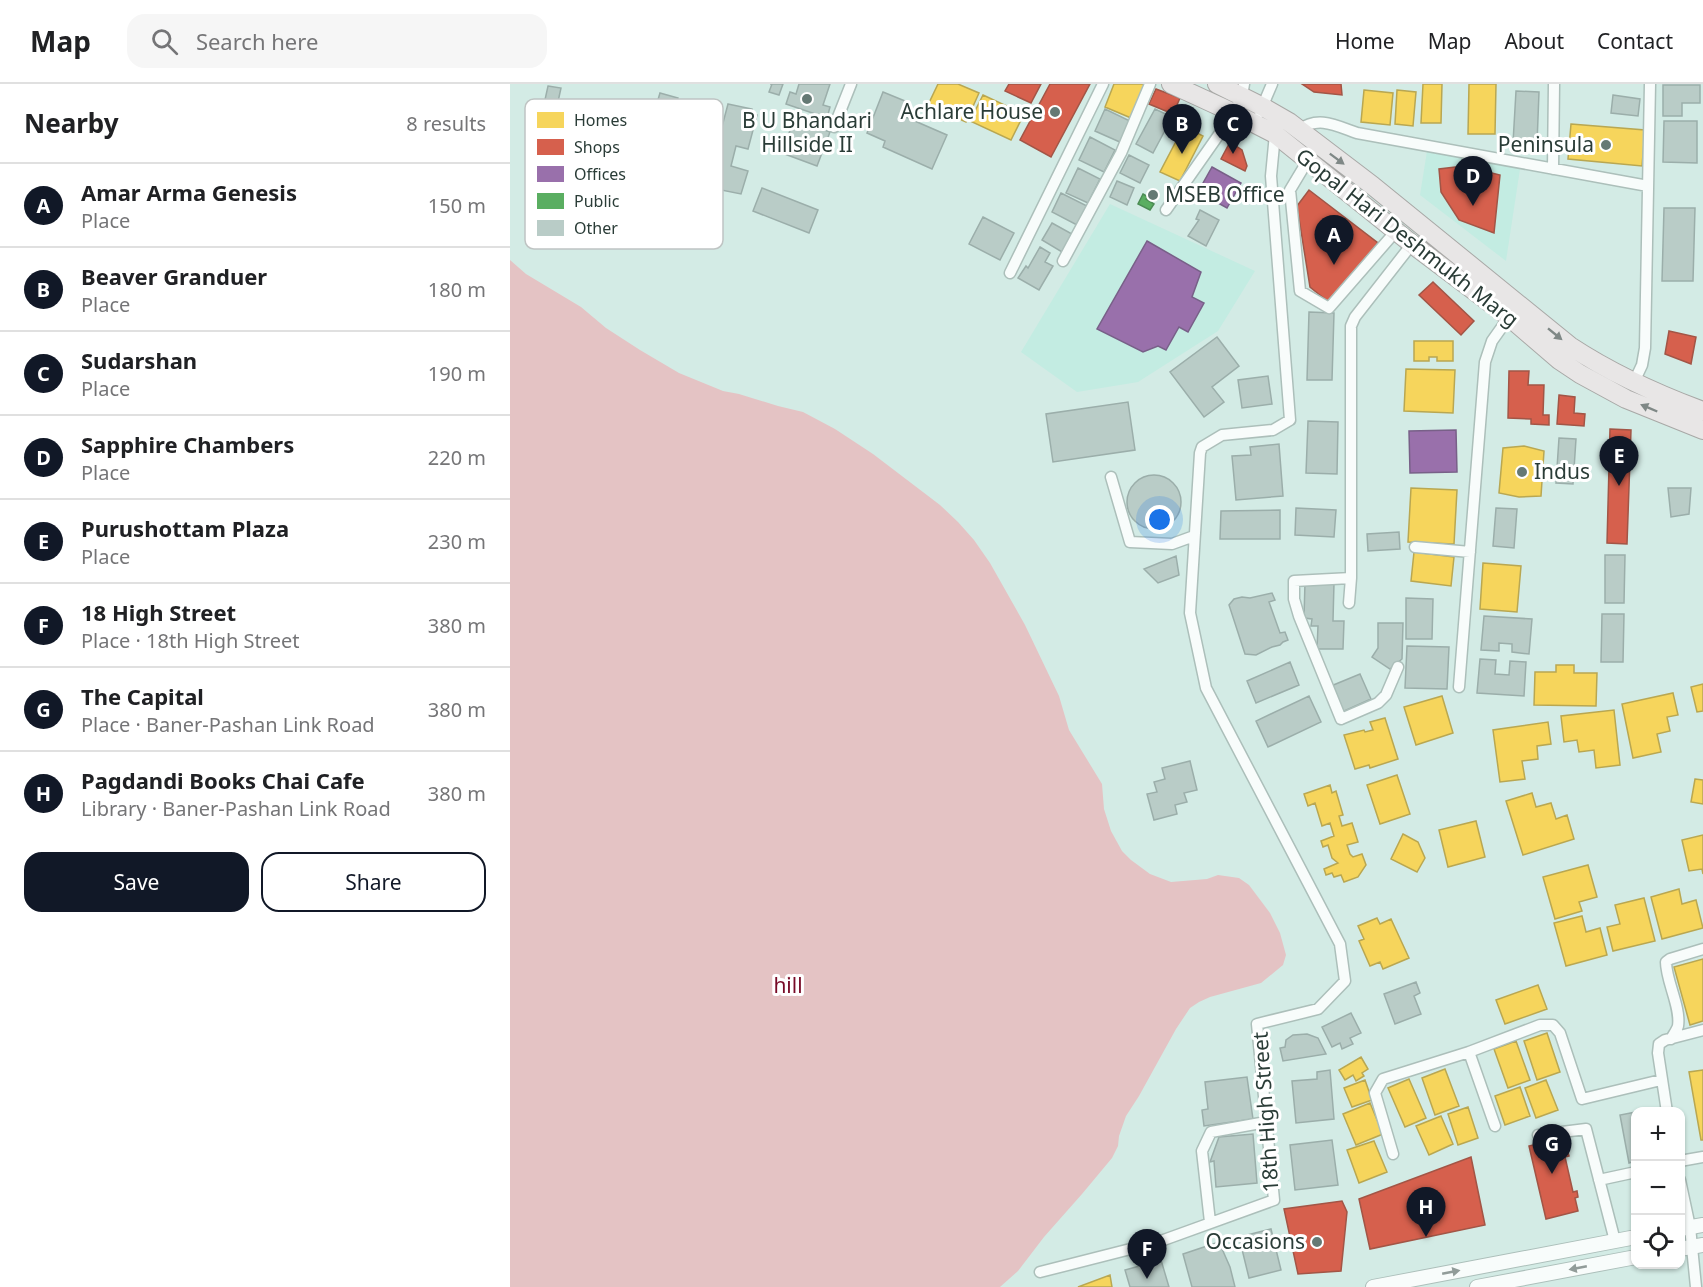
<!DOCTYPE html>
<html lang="en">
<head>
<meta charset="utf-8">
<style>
  :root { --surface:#fff; --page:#f6f6f6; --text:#202124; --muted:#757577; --line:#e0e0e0; --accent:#111827 }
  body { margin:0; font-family:"Noto Sans",sans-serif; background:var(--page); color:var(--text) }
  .controls { position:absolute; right:18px; bottom:18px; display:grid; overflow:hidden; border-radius:12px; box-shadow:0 2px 4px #0004 }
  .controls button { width:54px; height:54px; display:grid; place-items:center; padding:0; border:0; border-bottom:2px solid var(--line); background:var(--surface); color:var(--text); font:30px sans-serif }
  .you { position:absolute; left:650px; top:436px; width:21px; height:21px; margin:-15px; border:4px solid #fff; border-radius:50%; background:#1a73e8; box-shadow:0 0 0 9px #1a73e833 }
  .badge { display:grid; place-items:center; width:39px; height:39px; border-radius:50%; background:var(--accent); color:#fff; font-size:20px; font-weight:700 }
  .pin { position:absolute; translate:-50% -50px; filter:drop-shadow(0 2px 3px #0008) }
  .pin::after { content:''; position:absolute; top:32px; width:21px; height:18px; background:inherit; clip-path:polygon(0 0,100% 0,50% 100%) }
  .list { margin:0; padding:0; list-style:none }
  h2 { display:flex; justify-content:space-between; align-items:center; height:78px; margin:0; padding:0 24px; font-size:26px }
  h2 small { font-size:20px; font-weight:400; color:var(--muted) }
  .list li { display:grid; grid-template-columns:39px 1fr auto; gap:18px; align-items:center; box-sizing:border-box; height:84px; padding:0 24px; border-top:2px solid var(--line) }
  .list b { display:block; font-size:22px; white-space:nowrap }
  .list p { margin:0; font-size:20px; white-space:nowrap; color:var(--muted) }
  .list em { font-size:20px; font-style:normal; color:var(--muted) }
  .actions { display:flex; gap:12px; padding:18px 24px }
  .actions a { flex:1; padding:14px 0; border:2px solid var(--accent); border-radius:18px; text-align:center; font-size:21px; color:var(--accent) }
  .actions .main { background:var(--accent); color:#fff }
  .icon { flex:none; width:33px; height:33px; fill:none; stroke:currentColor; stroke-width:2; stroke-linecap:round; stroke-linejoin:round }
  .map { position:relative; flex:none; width:1193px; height:1203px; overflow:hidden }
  header { display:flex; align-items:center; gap:36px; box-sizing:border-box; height:84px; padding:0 30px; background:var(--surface); border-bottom:2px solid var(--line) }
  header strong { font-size:28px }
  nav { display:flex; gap:33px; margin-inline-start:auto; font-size:21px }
  .search { width:420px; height:54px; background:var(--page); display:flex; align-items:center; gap:15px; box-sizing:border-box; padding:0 21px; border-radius:18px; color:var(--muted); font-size:22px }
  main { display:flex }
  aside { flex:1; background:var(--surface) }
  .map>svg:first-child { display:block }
</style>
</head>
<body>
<header>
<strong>Map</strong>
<div class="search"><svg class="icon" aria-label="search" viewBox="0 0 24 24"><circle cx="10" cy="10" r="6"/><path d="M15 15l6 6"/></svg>Search here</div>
<nav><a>Home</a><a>Map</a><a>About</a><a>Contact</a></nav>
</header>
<main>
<aside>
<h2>Nearby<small>8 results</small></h2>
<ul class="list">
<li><span class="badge">A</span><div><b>Amar Arma Genesis</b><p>Place</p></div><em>150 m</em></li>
<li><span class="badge">B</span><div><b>Beaver Granduer</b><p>Place</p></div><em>180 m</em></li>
<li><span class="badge">C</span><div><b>Sudarshan</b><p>Place</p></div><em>190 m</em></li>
<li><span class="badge">D</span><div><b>Sapphire Chambers</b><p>Place</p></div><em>220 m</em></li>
<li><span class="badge">E</span><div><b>Purushottam Plaza</b><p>Place</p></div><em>230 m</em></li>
<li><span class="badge">F</span><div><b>18 High Street</b><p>Place · 18th High Street</p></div><em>380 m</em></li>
<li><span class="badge">G</span><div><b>The Capital</b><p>Place · Baner-Pashan Link Road</p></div><em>380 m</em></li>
<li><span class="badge">H</span><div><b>Pagdandi Books Chai Cafe</b><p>Library · Baner-Pashan Link Road</p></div><em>380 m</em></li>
</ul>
<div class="actions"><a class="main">Save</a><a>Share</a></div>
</aside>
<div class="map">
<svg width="1193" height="1203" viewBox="0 0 1193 1203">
  <rect width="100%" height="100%" fill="#d3ebe5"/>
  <!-- built -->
  <path fill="#c3ece2" d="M917,67L1010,85L996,177L910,111Z
    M600,120L745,187L708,247L628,298L567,308L511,268Z"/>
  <!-- green -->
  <path fill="#e4c3c4" d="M0,176L16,190L71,223L96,244L130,266L169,289L213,307L229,310L268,322L293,328L325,345L363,370L430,421L448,438L464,456L480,479L515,541L549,612L559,646L592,700L594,725L601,747L612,767L621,776L640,790L661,798L697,795L708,791L729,794L739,801L760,829L770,849L776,871L773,881L751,899L700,913L689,918L680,924L666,945L629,1012L616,1032L609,1052L608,1062L602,1074L572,1110L534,1153L508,1187L490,1203H0Z"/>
  <!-- homes -->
  <path fill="#f6d55c" stroke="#b9a751" stroke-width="1.5" d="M428,0H448L469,9L456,38L418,21Z
    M604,0H635L621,34L595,23Z
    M913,0H932L931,39H911Z
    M959,0H986L985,50H958Z
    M854,6L883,9L880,41L851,38Z
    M887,6L906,8L903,42L885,40Z
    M473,11L514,30L501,56L460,37Z
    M1061,40L1135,46L1132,82L1058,75Z
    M674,42L693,52L670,97L650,88Z
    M904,257H943V277H927V273H919V277H904Z
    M896,285L945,286L943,329L894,327Z
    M1014,362L1034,367L1031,412L1009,413L989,409L993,364Z
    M901,404L947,406L944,460L898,458Z
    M904,468L944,473L941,502L901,497Z
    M973,479L1011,482L1007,528L970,525Z
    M1046,581H1064V589H1087L1086,622L1024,621L1025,588H1046Z
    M1193,600V627L1187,628L1181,603Z
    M1163,609L1168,631L1157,633L1160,647L1147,650L1151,668L1123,674L1112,620Z
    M932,612L943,649L906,661L894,623Z
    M1104,626L1110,681L1086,684L1084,666L1069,668L1067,656L1054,658L1051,632Z
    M875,634L888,675L860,684L859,681L845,685L834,651L854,646L855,648L863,646L860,638Z
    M1038,638L1041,660L1027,662L1028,675L1012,677L1015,695L990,698L983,646Z
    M887,691L900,730L870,740L857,701Z
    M1185,695L1193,696V720L1181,718Z
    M820,701L822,709L826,707L833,731L829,732L832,742L842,739L848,758L837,761L840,770L843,773L852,770L856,781L848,793L834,798L831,791L824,793L822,789L816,791L814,785L828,779L822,774L818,761L813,763L811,757L824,752L820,739L812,742L805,719L798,722L794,710Z
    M1022,709L1026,723L1041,719L1046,735L1057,731L1064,755L1013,771L996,717Z
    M966,737L975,773L938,783L929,746Z
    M893,750L908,758L915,774L907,788L881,775Z
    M1193,751V790L1192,785L1179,787L1172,756Z
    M1078,781L1087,813L1069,818L1072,827L1045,835L1033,793Z
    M1169,805L1172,820L1186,816L1193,844L1152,855L1141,813Z
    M1134,814L1145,857L1103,867L1097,843L1110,840L1105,821Z
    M1072,832L1076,848L1090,844L1097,871L1056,882L1044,839Z
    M867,834L870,840L881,835L899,874L873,885L870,878L860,882L849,857L854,855L848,842Z
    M1193,875V937L1180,941L1164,883Z
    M1028,901L1037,925L995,940L986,916Z
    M1037,949L1050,988L1027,996L1014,957Z
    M1006,957L1020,996L998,1004L984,965Z
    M851,973L858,985L852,989L854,992L846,997L843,991L835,996L829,986Z
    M935,985L949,1022L925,1031L912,994Z
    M1193,986V1056H1191L1179,988Z
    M899,995L916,1034L895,1043L878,1004Z
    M855,996L862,1016L842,1023L834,1004Z
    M1036,996L1048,1026L1026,1034L1015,1004Z
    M1010,1003L1020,1032L995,1041L985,1012Z
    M860,1019L873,1050L846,1061L833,1030Z
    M958,1023L968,1054L948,1061L938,1030Z
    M931,1032L943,1060L919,1071L906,1042Z
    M864,1057L877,1088L849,1099L837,1066Z
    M600,1191L602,1203H568Z"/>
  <!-- shops -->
  <path fill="#d6604d" stroke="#a25546" stroke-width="1.5" d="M499,0H531L521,19L495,7Z
    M540,0H580L541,73L510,56Z
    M792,0H831L832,11L804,8Z
    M646,5L670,14L663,30L639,20Z
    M720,58L732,66L737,82L735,87L711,75Z
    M954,82L990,91L984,149L949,136L931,108L929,85Z
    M799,106L868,159L821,220L800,203L787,122Z
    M923,198L964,237L951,251L909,211Z
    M1159,247L1186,253L1181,280L1155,270Z
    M999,287H1019L1018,301H1034L1033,331H1039V341L1021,340V335L998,334Z
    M1049,311L1065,313L1064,329L1075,330L1074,342L1047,340Z
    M1100,345L1121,346L1117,460L1097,459Z
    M1051,1054L1053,1066L1057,1065L1059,1072L1055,1073L1063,1108L1067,1107L1068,1113L1065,1114L1068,1127L1036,1135L1019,1062Z
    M961,1073L975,1141L860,1165L849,1115Z
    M832,1117L837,1128L831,1187L788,1190L774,1125Z"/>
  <!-- offices -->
  <path fill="#9970ab" stroke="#786088" stroke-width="1.5" d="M702,83L731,99L717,124L688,108Z
    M637,157L691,188L682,213L694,219L678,248L669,243L656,266L648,262L633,268L587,245Z
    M946,346L947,388L900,389L899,347Z"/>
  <!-- public -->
  <path fill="#5aae61" stroke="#4c8c54" stroke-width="1.5" d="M633,110L638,113L636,115L644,120L640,126L628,120Z"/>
  <!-- building -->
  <path fill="#b9ccc7" stroke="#9baeaa" stroke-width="1.5" d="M260,0H273L269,11L259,8L262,0Z
    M289,0H320L313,21L320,23L317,34L276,20L280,8L286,10Z
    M1153,1H1190V19H1172V32H1153Z
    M38,2L51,4L42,45L29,43Z
    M1006,7L1029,8L1027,60L1003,59Z
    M373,8L395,17L391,31L437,51L422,85L373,63L375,57L357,49Z
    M150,9L168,14L157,51L139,46Z
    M1103,11L1130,15L1128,32L1101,29Z
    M218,20L242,25L241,29L247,31L238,65L226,62L221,82L238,87L231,110L196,103Z
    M595,25L622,38L612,59L585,47Z
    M645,25L662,33L643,69L626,60Z
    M284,35L320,48L307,82L272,69Z
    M1154,37H1187V79L1153,78Z
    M580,53L605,66L594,88L569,76Z
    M619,71L639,81L630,99L610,89Z
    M568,84L590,95L578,119L556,109Z
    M607,97L624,104L617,121L600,113Z
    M252,104L308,126L299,149L243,127Z
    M551,109L577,122L567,141L542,128Z
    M1154,124H1185L1183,197H1152Z
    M690,126L709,136L696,162L678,152L689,136L686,135Z
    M473,133L504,149L490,176L459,160Z
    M542,139L562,150L552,168L532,156Z
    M530,163L540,169L535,178L543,182L529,206L508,194L516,182L518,184Z
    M799,228L824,229L822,296H797Z
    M707,253L729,282L702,303L714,318L694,333L660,288Z
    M758,292L762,320L732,324L728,296Z
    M618,318L625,366L543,378L536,330Z
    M798,337L828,338L827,390L796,389Z
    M1049,354L1066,355L1063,400L1046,399Z
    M769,360L773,412L726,416L722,372L741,371L740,363Z
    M617 418a27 27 0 1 1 54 0a27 27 0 1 1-54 0Z
    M1158,404H1181L1179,430L1161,433Z
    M786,424L826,426L824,453L785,451Z
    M986,424L1007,425L1004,464L983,462Z
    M770,426V455H710L711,427Z
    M889,448L890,465L858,467L857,450Z
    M1095,471H1115L1114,519H1095Z
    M666,472L669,491L648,499L634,485Z
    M795,498L824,499L823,537H834L833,565H807L808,542H801L802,535L794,534Z
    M762,509L765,516L759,518L770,549L775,548L778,556L773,558L770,561L762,563L746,571L735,570L719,521L724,515L732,513L740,514Z
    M896,514L923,515L922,555H896Z
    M1092,530H1114L1113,578H1091Z
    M974,532L1022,535L1019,570L1002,568V560L989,559V567L971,566Z
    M868,539H893L892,575L880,585L862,573L868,564Z
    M897,562L939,563L937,605L895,604Z
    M970,575L986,576L985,590L999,591L1000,577L1016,578L1014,612L967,609Z
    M780,578L789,601L746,619L737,597Z
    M850,590L861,615L832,628L821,602Z
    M799,612L811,638L758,663L746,637Z
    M680,677L687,706L674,709L677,718L665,721L667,730L644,736L637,710L647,708L644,698L655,695L652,684Z
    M906,898L910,909L904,912L911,930L885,940L874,910Z
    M841,929L851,949L840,954L843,960L832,965L830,959L822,963L812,943Z
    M797,950L808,954L816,970L773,977L770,964L775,963L776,956L783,951Z
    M820,986L824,1035L786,1039L782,997L807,995V988Z
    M737,993L743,1035L694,1042L692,1026L698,1025L695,998Z
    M1126,1028V1077L1119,1079L1110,1031Z
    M743,1050L747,1099L706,1103L704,1077L700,1078L709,1053Z
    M822,1056L828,1101L785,1106L780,1061Z
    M761,1145L771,1186L739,1194L729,1153Z
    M709,1158L720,1183L725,1203H682L673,1170Z
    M651,1176L659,1203H620L615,1186Z"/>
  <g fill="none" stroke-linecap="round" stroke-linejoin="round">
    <defs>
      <path id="minor" d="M750,28L762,0
        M324,43L341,0
        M789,46C808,31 827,42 847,49L1138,102
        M798,76L780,106L790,207L819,224L886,147
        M1043,85L1044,0
        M656,126L724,29L732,12L734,0
        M553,177L611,69L640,0
        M500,189L593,0
        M1124,298L1132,281L1135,264L1140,0
        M601,393L620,458L662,460L684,452
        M905,463L960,468
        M841,494L784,497V515L789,532L831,635L868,619L876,611L888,583
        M839,519L841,494V242L845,233L902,160
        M949,603L975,278L982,257L999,233
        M1161,955C1163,951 1167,946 1168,942C1171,923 1156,897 1156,878L1160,875L1193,865
        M959,968L1030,941H1043L1050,949L1072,1015L1151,996
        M1157,1028L1148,969L1149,960L1155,956L1193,946
        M1028,1051L1076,1045L1105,1157
        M883,1070L865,1009L873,995L959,968L985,1042
        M1170,1077L1193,1073
        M1089,1096L1126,1088
        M1170,1096L1180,1143L1186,1203
        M700,1138L692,1067L701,1048L756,1038
        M530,1188L648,1158L764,1116L747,940L808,925L835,897L830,860L696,604L680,529L690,369L692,363L712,351L763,346L780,336L761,92L765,50L768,48"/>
      <path id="tertiary" d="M1170,1145L1193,1141
        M1170,1165L1193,1161
        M863,1203L1126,1153
        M967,1203L1126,1173"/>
      <path id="primary" d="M661,0L724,29L765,50L902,160L999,233L1049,276L1070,290L1116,315L1193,346
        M707,0L753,23L779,38L863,102L1060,262C1101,289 1147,310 1193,327"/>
    </defs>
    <!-- minor casing -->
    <use href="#minor" stroke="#acbfba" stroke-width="13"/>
    <!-- tertiary casing -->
    <use href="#tertiary" stroke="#acbfba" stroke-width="16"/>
    <!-- primary casing -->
    <use href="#primary" stroke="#a8a8a6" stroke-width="20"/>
    <!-- minor -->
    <use href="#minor" stroke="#f8fcfb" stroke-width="10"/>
    <!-- tertiary -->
    <use href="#tertiary" stroke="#f8fcfb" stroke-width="14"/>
    <!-- primary -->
    <use href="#primary" stroke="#e8e6e6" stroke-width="18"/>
  </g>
  <!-- one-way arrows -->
  <defs><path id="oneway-solid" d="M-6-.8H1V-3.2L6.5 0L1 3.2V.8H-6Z" transform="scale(1.5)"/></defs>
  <g fill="#7f8886">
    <use href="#oneway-solid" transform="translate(827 75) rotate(37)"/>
    <use href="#oneway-solid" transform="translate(1045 250) rotate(39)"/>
    <use href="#oneway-solid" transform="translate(1139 324) rotate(-157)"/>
  </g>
  <g fill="#919c99">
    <use href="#oneway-solid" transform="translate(1068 1184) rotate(169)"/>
    <use href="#oneway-solid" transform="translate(941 1188) rotate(-11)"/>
  </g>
  <!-- markers -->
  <g fill="#657974" stroke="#fff" stroke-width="2">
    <circle cx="297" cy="15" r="6"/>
    <circle cx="545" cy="28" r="6"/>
    <circle cx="1096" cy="61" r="6"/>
    <circle cx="643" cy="111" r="6"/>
    <circle cx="1012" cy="388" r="6"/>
    <circle cx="807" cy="1158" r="6"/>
  </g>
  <g text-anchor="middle" stroke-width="6" stroke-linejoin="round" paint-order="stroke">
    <!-- poi labels -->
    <g font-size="21" fill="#2a3c37" stroke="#fff" text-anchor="end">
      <text x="533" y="35">Achlare House</text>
      <text x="297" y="44" text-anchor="middle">B U Bhandari<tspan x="297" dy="24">Hillside II</tspan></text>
      <text x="1084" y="68">Peninsula</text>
      <text x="655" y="118" text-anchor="start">MSEB Office</text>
      <text x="1024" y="395" text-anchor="start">Indus</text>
      <text x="795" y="1165">Occasions</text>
    </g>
    <!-- street labels -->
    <g font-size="21" fill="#2a3c37" stroke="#fff">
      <text transform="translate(897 154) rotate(38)" y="7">Gopal Hari Deshmukh Marg</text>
      <text transform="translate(756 1028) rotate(-94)" y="7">18th High Street</text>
    </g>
    <!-- park labels -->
    <g font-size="21" fill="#770a27" stroke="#fff">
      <text x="278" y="909">hill</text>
    </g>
  </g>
  <!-- legend -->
  <rect x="15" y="15" width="198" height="150" rx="9" fill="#fff" stroke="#bfc4c3" stroke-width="1.5"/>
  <rect x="27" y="28" width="27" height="16" fill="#f6d55c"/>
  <rect x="27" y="55" width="27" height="16" fill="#d6604d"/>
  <rect x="27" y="82" width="27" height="16" fill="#9970ab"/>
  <rect x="27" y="109" width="27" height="16" fill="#5aae61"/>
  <rect x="27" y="136" width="27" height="16" fill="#b9ccc7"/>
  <g font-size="16" fill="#2a3c37">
    <text x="64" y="42">Homes</text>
    <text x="64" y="69">Shops</text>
    <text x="64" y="96">Offices</text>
    <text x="64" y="123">Public</text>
    <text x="64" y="150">Other</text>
  </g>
</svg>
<div class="controls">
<button>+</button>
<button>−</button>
<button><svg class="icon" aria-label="locate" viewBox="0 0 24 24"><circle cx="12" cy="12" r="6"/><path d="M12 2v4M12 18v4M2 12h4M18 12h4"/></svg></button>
</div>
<div class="you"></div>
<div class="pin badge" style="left:824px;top:181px">A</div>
<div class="pin badge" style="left:672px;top:70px">B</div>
<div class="pin badge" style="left:723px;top:70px">C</div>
<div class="pin badge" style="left:963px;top:122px">D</div>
<div class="pin badge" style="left:1109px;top:402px">E</div>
<div class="pin badge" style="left:637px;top:1195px">F</div>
<div class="pin badge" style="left:1042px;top:1090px">G</div>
<div class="pin badge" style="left:916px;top:1153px">H</div>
</div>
</main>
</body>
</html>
